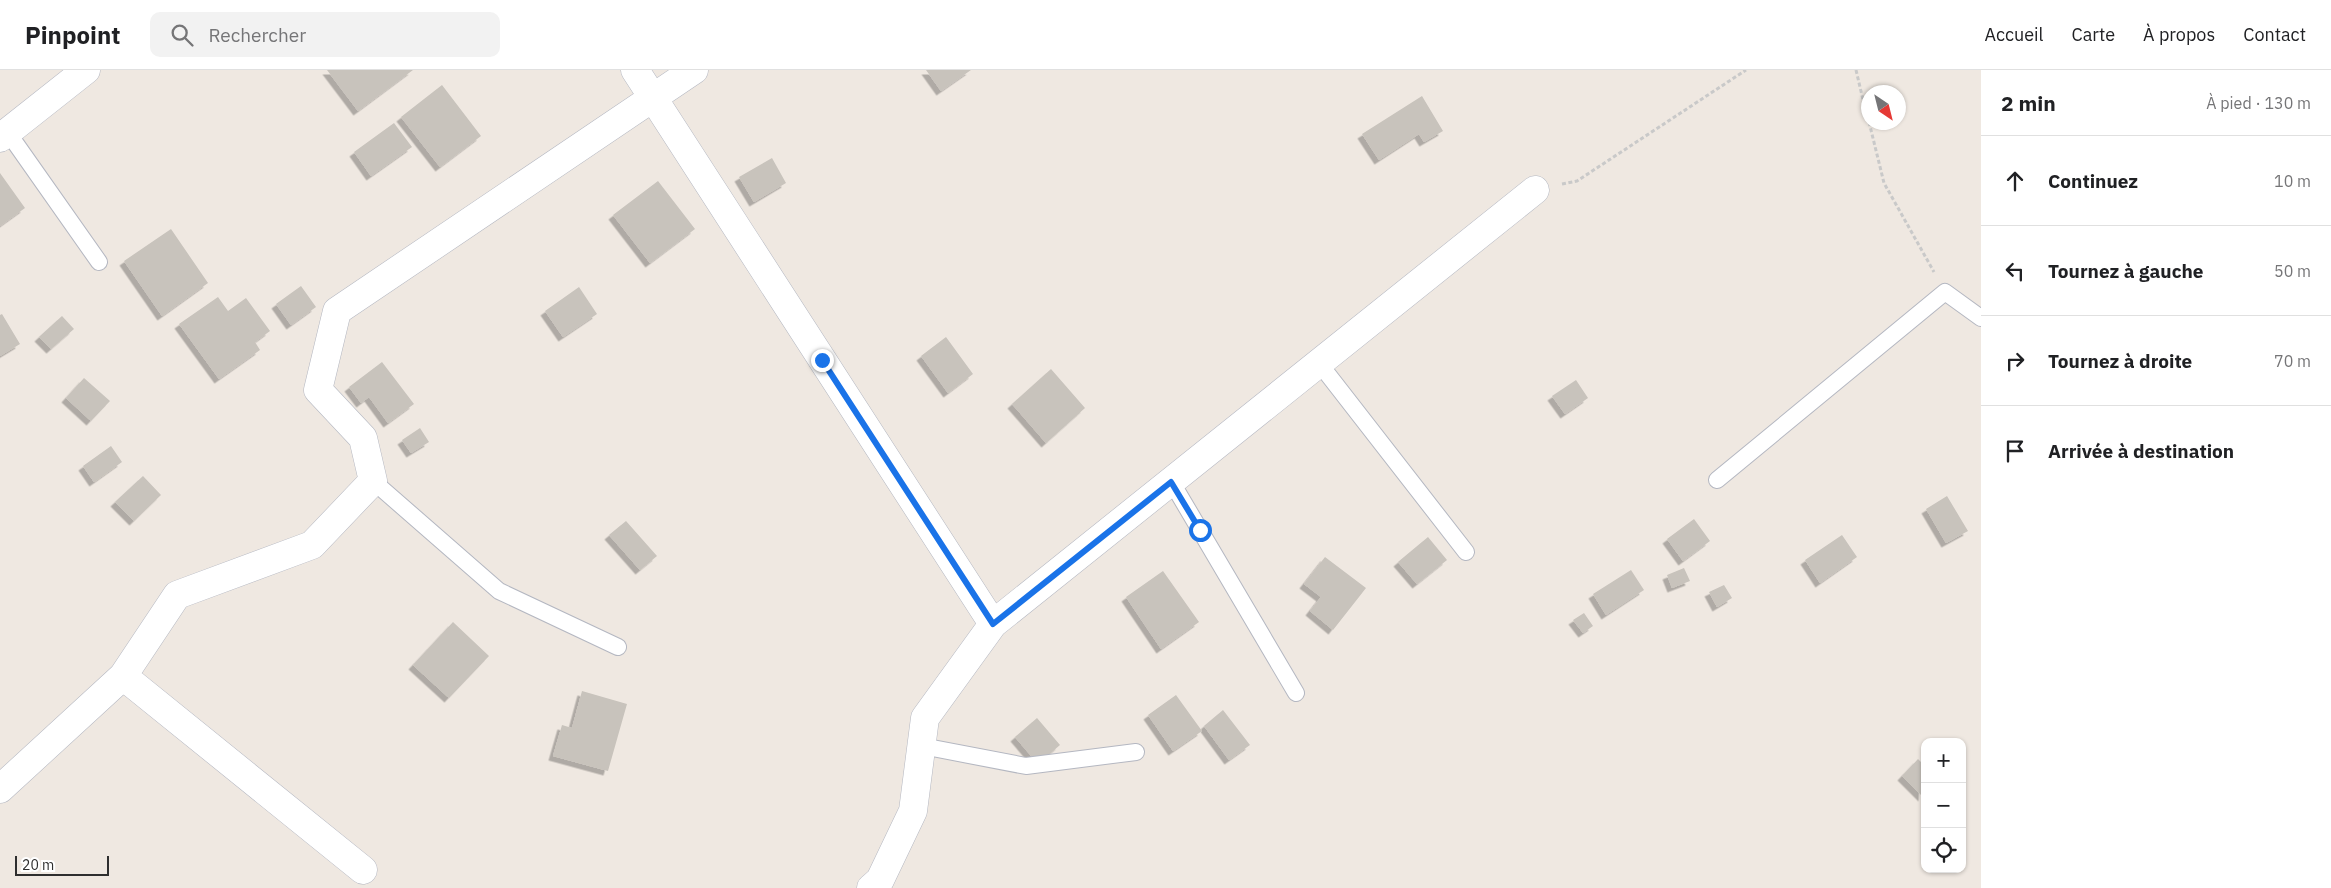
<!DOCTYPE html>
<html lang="fr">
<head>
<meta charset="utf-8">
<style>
  :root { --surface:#fff; --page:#f2f2f2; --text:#202124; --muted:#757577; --line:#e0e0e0 }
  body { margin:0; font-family:"IBM Plex Sans",sans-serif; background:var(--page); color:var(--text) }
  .controls { position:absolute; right:15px; bottom:15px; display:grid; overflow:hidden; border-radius:10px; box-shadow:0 1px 4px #0004 }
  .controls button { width:45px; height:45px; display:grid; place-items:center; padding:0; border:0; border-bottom:1px solid var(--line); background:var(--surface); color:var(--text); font:25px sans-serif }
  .compass { position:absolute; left:1861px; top:15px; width:45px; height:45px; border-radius:50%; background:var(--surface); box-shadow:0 1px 4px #0004; rotate:145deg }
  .scale { position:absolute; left:15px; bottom:12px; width:94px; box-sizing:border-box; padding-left:5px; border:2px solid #2e2e2e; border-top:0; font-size:14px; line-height:18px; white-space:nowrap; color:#2e2e2e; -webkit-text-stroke:4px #fff; paint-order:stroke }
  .stop { position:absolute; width:15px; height:15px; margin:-11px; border:4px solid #1a73e8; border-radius:50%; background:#fff }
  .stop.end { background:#1a73e8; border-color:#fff; box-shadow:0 1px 5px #0008 }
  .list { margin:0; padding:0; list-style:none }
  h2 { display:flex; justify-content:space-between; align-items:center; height:65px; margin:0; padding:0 20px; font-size:21px }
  h2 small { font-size:16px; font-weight:400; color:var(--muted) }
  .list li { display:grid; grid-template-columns:32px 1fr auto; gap:15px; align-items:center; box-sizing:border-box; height:90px; padding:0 20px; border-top:1px solid var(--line) }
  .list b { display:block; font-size:19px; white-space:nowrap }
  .list em { font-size:16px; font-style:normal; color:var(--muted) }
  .icon { flex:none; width:28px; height:28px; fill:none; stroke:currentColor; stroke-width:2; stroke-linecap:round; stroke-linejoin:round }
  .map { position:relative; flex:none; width:1981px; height:818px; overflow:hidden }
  header { display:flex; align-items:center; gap:30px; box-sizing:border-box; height:70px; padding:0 25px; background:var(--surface); border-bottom:1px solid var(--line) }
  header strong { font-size:24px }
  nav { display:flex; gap:28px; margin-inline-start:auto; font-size:18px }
  .search { width:350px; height:45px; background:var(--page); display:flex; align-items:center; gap:12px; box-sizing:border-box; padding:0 18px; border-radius:10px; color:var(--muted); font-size:19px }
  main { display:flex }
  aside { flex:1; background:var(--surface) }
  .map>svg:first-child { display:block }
</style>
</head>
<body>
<header>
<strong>Pinpoint</strong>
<div class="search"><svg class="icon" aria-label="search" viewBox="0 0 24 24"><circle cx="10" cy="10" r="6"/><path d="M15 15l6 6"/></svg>Rechercher</div>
<nav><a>Accueil</a><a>Carte</a><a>À propos</a><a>Contact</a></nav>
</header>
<main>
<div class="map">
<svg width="1981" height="818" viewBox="0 0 1981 818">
  <defs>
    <filter id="shadow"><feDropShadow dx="-4.5" dy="4.5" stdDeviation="0" flood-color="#0004"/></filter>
  </defs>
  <rect width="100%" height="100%" fill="#efe8e1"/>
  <!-- building -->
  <path fill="#c8c3bc" filter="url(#shadow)" d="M327,0H413L358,41Z
    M926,0H971L941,21Z
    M442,15L481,66L440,97L401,47Z
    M1422,26L1443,61L1424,72L1419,64L1379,90L1362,64Z
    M394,53L412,77L371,106L354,82Z
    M772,88L786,113L754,132L739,107Z
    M0,103L25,138L0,156Z
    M658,111L695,159L650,193L613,145Z
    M171,159L208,213L162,246L124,191Z
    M301,216L316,237L291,255L276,234Z
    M579,217L597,244L563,267L545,241Z
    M218,227L228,241L246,228L270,261L255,272L260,280L219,309L179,254Z
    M2,244L20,274L0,286V245Z
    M62,246L74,259L51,279L39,267Z
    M946,267L973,304L948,323L921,286Z
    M382,292L414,334L388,353L369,327L361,333L349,317Z
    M1051,299L1085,338L1046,373L1012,334Z
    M84,308L110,331L91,351L66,328Z
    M1576,310L1588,328L1565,344L1552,326Z
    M420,358L429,372L411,383L402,370Z
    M111,376L122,392L94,412L83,396Z
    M143,406L161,425L134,451L115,432Z
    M1947,426L1968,461L1946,473L1926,439Z
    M1694,449L1710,471L1683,491L1667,469Z
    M626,451L657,486L640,500L609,465Z
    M1842,465L1857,487L1820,513L1805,490Z
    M1428,467L1447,490L1417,514L1398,492Z
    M1325,487L1366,518L1333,560L1310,541L1321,527L1304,514Z
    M1684,498L1690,511L1672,518L1667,505Z
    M1631,500L1644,520L1606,545L1593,524Z
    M1163,501L1199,552L1161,579L1126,527Z
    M1724,515L1732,528L1717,537L1709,522Z
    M1584,543L1593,556L1583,563L1573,550Z
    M453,552L489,586L449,628L413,595Z
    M582,621L627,634L608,701L553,686L562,655L572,658Z
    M1176,625L1202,661L1173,681L1148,645Z
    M1223,640L1250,675L1229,690L1204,656Z
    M1037,648L1060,675L1038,694L1015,667Z
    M1918,689L1925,696L1923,727L1902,706Z"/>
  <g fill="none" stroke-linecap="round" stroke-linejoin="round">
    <defs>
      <path id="service" d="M9,64L99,192
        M1319,293L1466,482
        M1717,410L1945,222L1981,248
        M373,411L499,521L618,577
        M1171,411L1296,623
        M922,676L1026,696L1136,682"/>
      <path id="minor" d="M635,0L993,554
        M0,68L86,0
        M123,606L363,800
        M0,719L123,606L177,525L312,475L373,411L363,368L318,320L337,241L694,0
        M871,818L880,810L913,741L925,648L993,554L1535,120"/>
    </defs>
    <!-- service casing -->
    <use href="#service" stroke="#b4b7c1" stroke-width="18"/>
    <!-- minor casing -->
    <use href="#minor" stroke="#b4b7c1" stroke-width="29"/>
    <!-- path -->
    <path stroke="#c9c9c9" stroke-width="3" stroke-dasharray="4 2.5" stroke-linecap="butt" d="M1856,0L1868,51
      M1869,52L1884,113L1934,202
      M1562,114L1577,111L1746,0"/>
    <!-- service -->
    <use href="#service" stroke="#fff" stroke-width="16"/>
    <!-- minor -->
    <use href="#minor" stroke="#fff" stroke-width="28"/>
  </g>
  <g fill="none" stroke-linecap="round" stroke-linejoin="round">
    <!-- route -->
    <path stroke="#1a73e8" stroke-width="6" d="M822,290L993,554L1171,412L1200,460"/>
  </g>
</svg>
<div class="controls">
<button>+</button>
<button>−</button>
<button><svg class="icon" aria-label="locate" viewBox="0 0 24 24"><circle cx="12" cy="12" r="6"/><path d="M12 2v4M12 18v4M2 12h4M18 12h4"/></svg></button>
</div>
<svg class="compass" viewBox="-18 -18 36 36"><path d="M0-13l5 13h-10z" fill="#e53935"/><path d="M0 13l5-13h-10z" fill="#757577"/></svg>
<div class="scale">20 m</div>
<div class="stop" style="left:1200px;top:460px"></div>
<div class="stop end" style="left:822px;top:290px"></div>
</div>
<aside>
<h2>2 min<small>À pied · 130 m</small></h2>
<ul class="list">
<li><svg class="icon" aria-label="ahead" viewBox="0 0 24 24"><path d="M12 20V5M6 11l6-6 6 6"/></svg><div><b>Continuez</b></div><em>10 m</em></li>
<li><svg class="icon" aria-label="left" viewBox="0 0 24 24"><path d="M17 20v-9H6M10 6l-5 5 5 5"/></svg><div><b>Tournez à gauche</b></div><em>50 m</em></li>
<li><svg class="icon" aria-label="right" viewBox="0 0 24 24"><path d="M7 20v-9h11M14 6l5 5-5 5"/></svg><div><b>Tournez à droite</b></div><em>70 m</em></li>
<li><svg class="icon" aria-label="arrive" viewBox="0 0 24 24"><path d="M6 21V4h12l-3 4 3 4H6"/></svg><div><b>Arrivée à destination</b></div></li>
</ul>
</aside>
</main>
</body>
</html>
